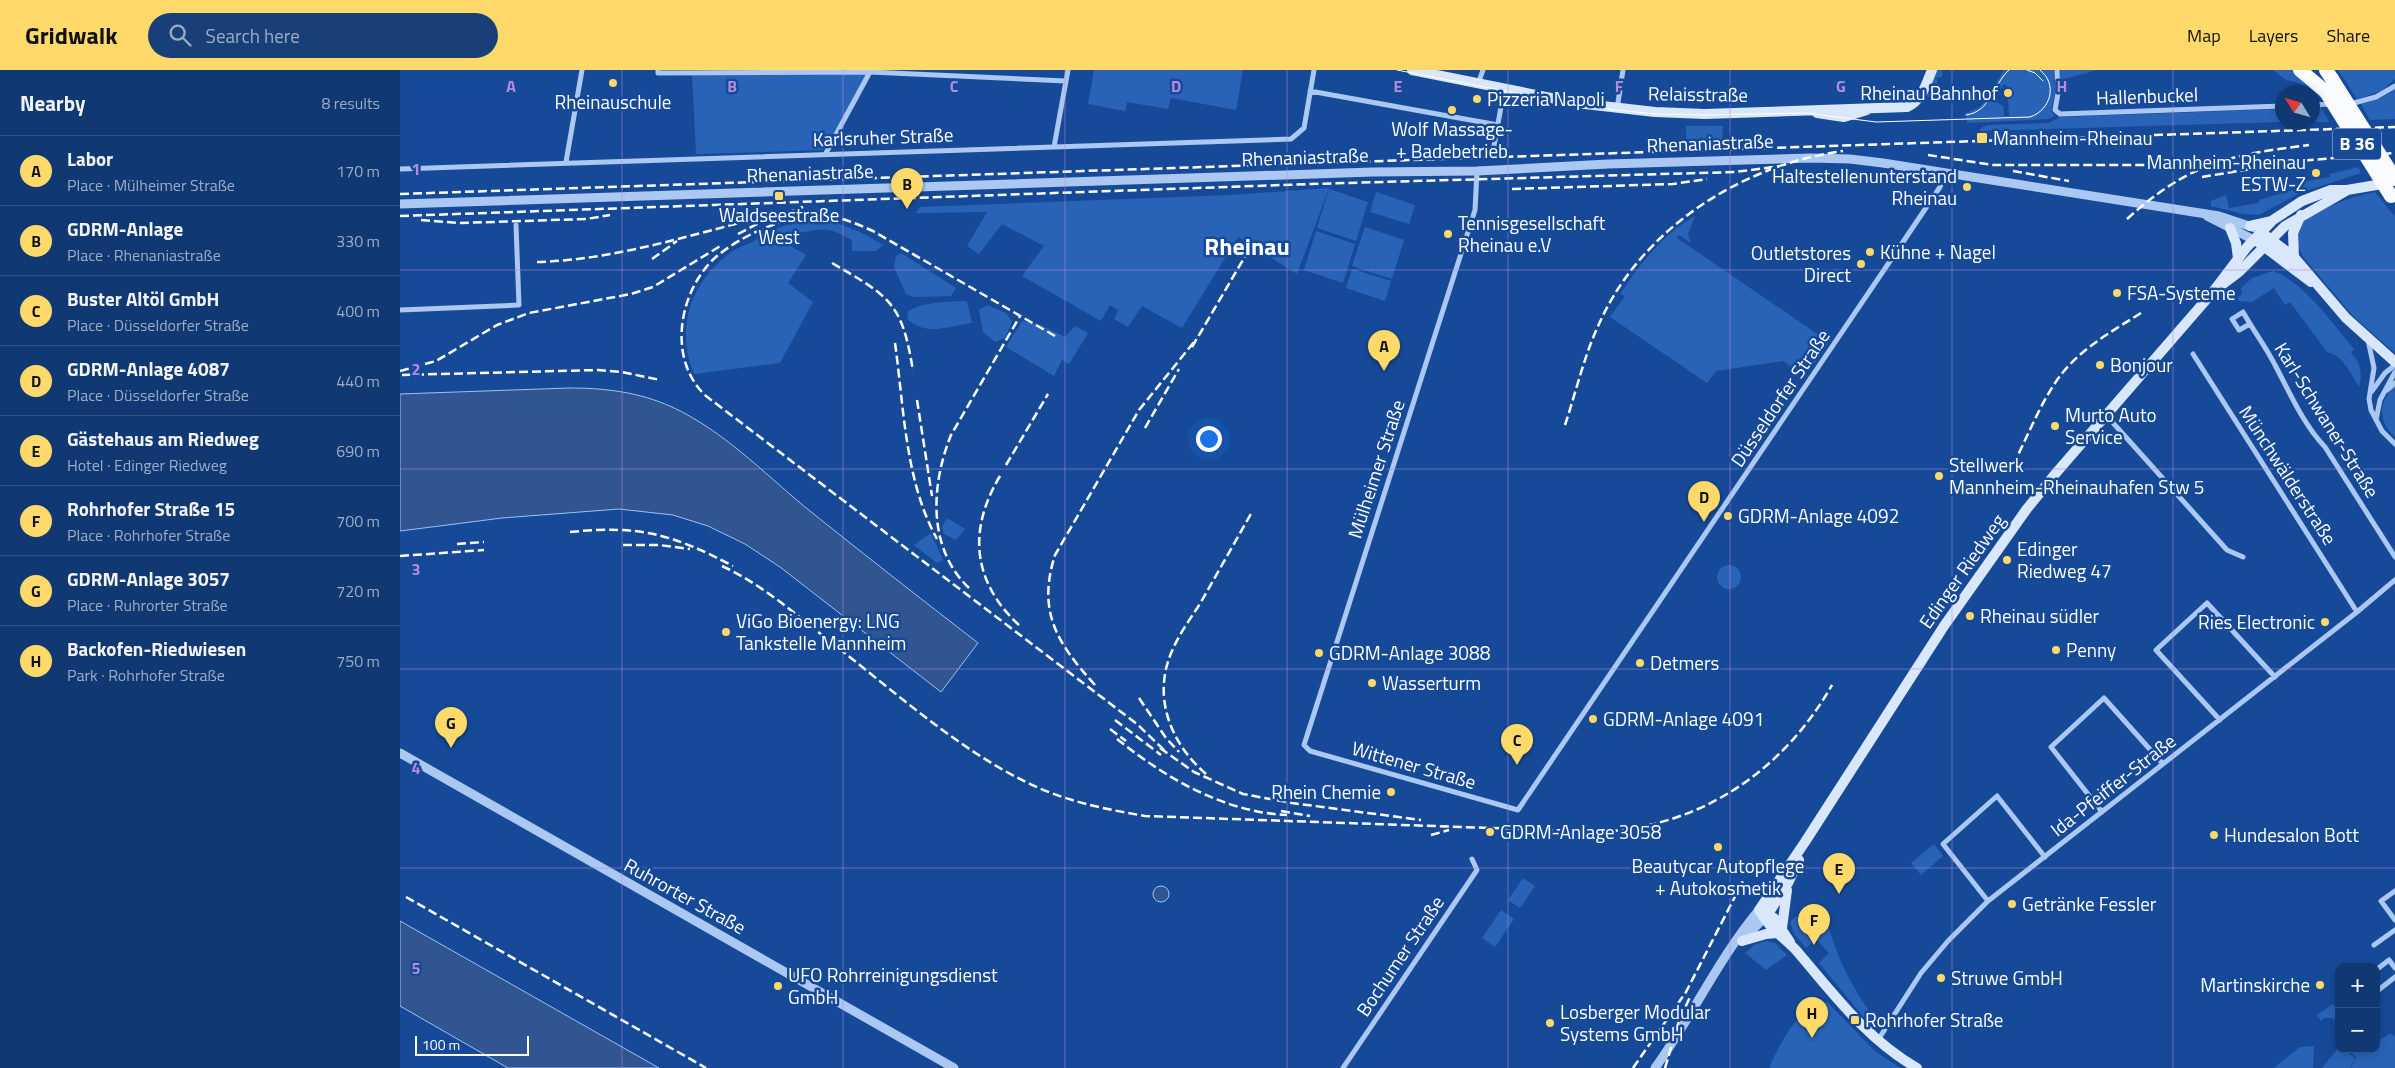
<!DOCTYPE html>
<html lang="en">
<head>
<meta charset="utf-8">
<style>
  :root { --surface:#103873; --page:#193f78; --text:#f1f3f6; --muted:#9cacc4; --line:#305285; --accent:#ffda6b }
  body { margin:0; font-family:"Titillium Web",sans-serif; background:var(--page); color:var(--text) }
  .controls { position:absolute; right:15px; bottom:15px; display:grid; overflow:hidden; border-radius:10px; box-shadow:0 2px 12px #0003 }
  .controls button { width:45px; height:45px; display:grid; place-items:center; padding:0; border:0; border-bottom:1px solid var(--line); background:var(--surface); color:var(--text); font:25px sans-serif }
  .compass { position:absolute; left:1875px; top:15px; width:45px; height:45px; border-radius:50%; background:var(--surface); box-shadow:0 2px 12px #0003; rotate:307deg }
  .scale { position:absolute; left:15px; bottom:12px; width:114px; box-sizing:border-box; padding-left:5px; border:2px solid #fff; border-top:0; font-size:14px; line-height:18px; white-space:nowrap; color:#fff; -webkit-text-stroke:4px #164a99; paint-order:stroke }
  .you { position:absolute; left:808px; top:368px; width:18px; height:18px; margin:-12px; border:4px solid #fff; border-radius:50%; background:#1a73e8; box-shadow:0 0 0 8px #1a73e833 }
  .badge { display:grid; place-items:center; width:32px; height:32px; border-radius:50%; background:var(--accent); color:#111; font-size:16px; font-weight:700 }
  .pin { position:absolute; translate:-50% -41px; filter:drop-shadow(0 1px 2px #0008) }
  .pin::after { content:''; position:absolute; top:26px; width:18px; height:15px; background:inherit; clip-path:polygon(0 0,100% 0,50% 100%) }
  .list { margin:0; padding:0; list-style:none }
  h2 { display:flex; justify-content:space-between; align-items:center; height:65px; margin:0; padding:0 20px; font-size:21px }
  h2 small { font-size:16px; font-weight:400; color:var(--muted) }
  .list li { display:grid; grid-template-columns:32px 1fr auto; gap:15px; align-items:center; box-sizing:border-box; height:70px; padding:0 20px; border-top:1px solid var(--line) }
  .list b { display:block; font-size:19px; white-space:nowrap }
  .list p { margin:0; font-size:16px; white-space:nowrap; color:var(--muted) }
  .list em { font-size:16px; font-style:normal; color:var(--muted) }
  .icon { flex:none; width:28px; height:28px; fill:none; stroke:currentColor; stroke-width:2; stroke-linecap:round; stroke-linejoin:round }
  .map { position:relative; flex:none; width:1995px; height:998px; overflow:hidden }
  header { display:flex; align-items:center; gap:30px; box-sizing:border-box; height:70px; padding:0 25px; background:var(--accent); color:#111 }
  header strong { font-size:24px }
  nav { display:flex; gap:28px; margin-inline-start:auto; font-size:18px }
  .search { width:350px; height:45px; background:var(--page); display:flex; align-items:center; gap:12px; box-sizing:border-box; padding:0 18px; border-radius:28px; color:var(--muted); font-size:19px }
  main { display:flex }
  aside { flex:1; background:var(--surface) }
  .map>svg:first-child { display:block }
</style>
</head>
<body>
<header>
<strong>Gridwalk</strong>
<div class="search"><svg class="icon" aria-label="search" viewBox="0 0 24 24"><circle cx="10" cy="10" r="6"/><path d="M15 15l6 6"/></svg>Search here</div>
<nav><a>Map</a><a>Layers</a><a>Share</a></nav>
</header>
<main>
<aside>
<h2>Nearby<small>8 results</small></h2>
<ul class="list">
<li><span class="badge">A</span><div><b>Labor</b><p>Place · Mülheimer Straße</p></div><em>170 m</em></li>
<li><span class="badge">B</span><div><b>GDRM-Anlage</b><p>Place · Rhenaniastraße</p></div><em>330 m</em></li>
<li><span class="badge">C</span><div><b>Buster Altöl GmbH</b><p>Place · Düsseldorfer Straße</p></div><em>400 m</em></li>
<li><span class="badge">D</span><div><b>GDRM-Anlage 4087</b><p>Place · Düsseldorfer Straße</p></div><em>440 m</em></li>
<li><span class="badge">E</span><div><b>Gästehaus am Riedweg</b><p>Hotel · Edinger Riedweg</p></div><em>690 m</em></li>
<li><span class="badge">F</span><div><b>Rohrhofer Straße 15</b><p>Place · Rohrhofer Straße</p></div><em>700 m</em></li>
<li><span class="badge">G</span><div><b>GDRM-Anlage 3057</b><p>Place · Ruhrorter Straße</p></div><em>720 m</em></li>
<li><span class="badge">H</span><div><b>Backofen-Riedwiesen</b><p>Park · Rohrhofer Straße</p></div><em>750 m</em></li>
</ul>
</aside>
<div class="map">
<svg width="1995" height="998" viewBox="0 0 1995 998">
  <rect width="100%" height="100%" fill="#164a99"/>
  <!-- green -->
  <path fill="#2963b7" d="M694,0H843L836,40L771,28L768,39L727,32L725,41L688,34Z
    M1537,0H1542V7L1534,8L1537,9L1538,23L1572,22V24L1539,29L1528,27L1526,24Z
    M1604,0H1654L1655,23L1651,41L1655,46L1648,49L1567,53L1566,43L1580,37L1588,27L1603,36L1604,46H1609L1608,29L1613,20L1604,14L1598,23L1596,22L1594,25L1590,23Z
    M1660,0H1697L1660,10Z
    M1873,0H1893L1906,15L1886,10Z
    M1938,0H1995V9L1981,21L1957,29Z
    M470,2L424,80L296,84L292,4Z
    M1995,20V49L1970,50L1961,34L1979,29Z
    M1921,37L1929,52H1913V38Z
    M1882,39V52L1580,61L1582,57L1589,55L1649,53L1660,47Z
    M1286,56H1323L1322,69L1286,70Z
    M1958,97L1961,103L1902,122L1859,145L1843,144L1811,136V131L1826,125L1829,138L1859,133V130L1893,120V122L1901,118L1903,112L1930,107V104Z
    M929,118L897,204L838,167L782,258L742,236L728,257L714,249L718,240L710,235L701,251L622,206L644,176L602,154L579,184L567,176L587,142L516,143L520,137L831,125Z
    M929,119L968,132L956,171L917,158Z
    M976,122L1015,135L1009,154L970,142Z
    M1975,122L1995,147V283L1953,246L1904,188L1897,175L1896,168L1901,152L1927,137L1951,128Z
    M1295,146L1288,164L1291,173L1279,165L1277,168L1429,272L1410,300L1408,298L1400,303L1383,291L1316,301L1307,313L1210,247L1225,226L1220,224C1240,194 1263,164 1295,146Z
    M413,150C440,151 460,161 483,175L476,181H452V170C430,158 425,157 400,163L392,177L406,185L388,213L413,232L380,293L294,304C276,260 289,217 325,187C332,180 343,176 352,172C361,166 372,159 383,156C392,153 403,152 413,150Z
    M965,157L1004,170L992,209L952,196Z
    M916,161L955,174L943,213L904,200Z
    M501,183L556,218L551,226L514,227L506,224L494,197L496,186Z
    M952,199L991,211L985,231L946,218Z
    M1873,201C1904,212 1933,254 1954,279L1951,283C1963,294 1963,311 1956,325L1959,317C1951,304 1943,285 1927,282L1890,232L1885,235L1874,218L1852,232L1839,231L1837,228L1842,224L1841,218L1852,208Z
    M567,231L572,253C546,256 529,267 507,249L508,241C526,231 546,232 567,231Z
    M587,235L606,243L612,252L605,268L595,272L583,262L579,240Z
    M622,251L641,255L665,267L675,256L688,263L669,294L662,290L654,306L606,277Z
    M1995,316V367C1978,353 1978,330 1995,316Z
    M547,448L565,459L556,470L544,464L542,457Z
    M531,463L543,490L537,493L514,475Z
    M1317 507a12 12 0 1 1 24 0a12 12 0 1 1-24 0Z
    M1534,774L1543,786L1521,805L1511,793Z
    M1123,808L1135,816L1120,838L1108,830Z
    M1101,840L1114,849L1095,877L1082,868Z
    M1426,846C1435,887 1454,922 1480,956L1478,958H1474L1466,950L1419,893L1429,883L1416,869L1406,878L1394,864L1390,852L1395,847Z
    M1366,871L1375,873L1387,885L1366,900L1345,883L1354,875Z
    M1416,929L1428,933L1476,982L1500,998H1369C1374,985 1394,947 1405,944Z
    M1933,934L1939,941V955L1933,948H1924L1921,951L1917,945Z
    M1991,963L1995,967V998H1950L1957,988L1946,979H1976V970L1978,971Z
    M1914,976L1913,998H1874L1900,977Z
    M1939,977V979H1943L1956,989L1949,998H1922Z"/>
  <!-- water -->
  <path fill="#305590" stroke="#9cc2f5" d="M169,318C205,318 239,322 272,337C322,360 363,402 405,437C462,483 520,528 578,573L541,622L380,497L345,474L308,456L273,445L219,439L102,448L0,461V324Z
    M753 824a8 8 0 1 1 16 0a8 8 0 1 1-16 0Z
    M0,851L259,998H108L0,936Z"/>
  <g fill="none" stroke-linecap="round" stroke-linejoin="round">
    <!-- minor -->
    <path stroke="#aac8f2" stroke-width="5" d="M258,0V3L470,2L666,11
      M1657,0L1658,23L1655,40L1660,44L1882,36
      M1078,14L1083,0
      M910,21L1098,55
      M1950,34L1976,27L1995,16
      M1912,35L1932,34
      M1217,39L1223,0
      M1094,76L1104,20
      M654,77L668,0
      M426,83L471,0
      M166,92L182,0
      M0,99L891,69L904,58L914,0
      M1077,101L1075,140L904,675L910,681L1118,740L1505,169L1540,117L1544,103
      M0,240L119,235L116,155
      M1850,254L1839,260L1832,249L1843,242C1853,260 1866,277 1875,295C1890,323 1903,354 1925,377L1995,487
      M1968,270L1974,298L1969,329L1971,340L1982,361L1995,374
      M1793,284L1957,542
      M1987,320L1995,313
      M1972,321L1985,303L1995,295
      M1706,345L1827,480L1843,487
      M1976,350L1980,330L1995,302
      M1820,650L1756,580L1807,533L1875,607
      M1702,742L1651,677L1704,628L1763,694
      M1995,821L1981,831L1995,850
      M1588,831L1543,774L1597,726L1645,787
      M1974,875L1995,860
      M1976,900L1989,890L1995,898
      M1976,922L1995,907
      M1478,970L1521,903L1548,871L1588,831L1957,542L1995,510
      M943,998L1077,800L1072,789"/>
    <!-- tertiary -->
    <path stroke="#aac8f2" stroke-width="9" d="M0,134L973,102L1077,101L1208,94L1411,88L1450,89L1483,93L1819,146L1855,158
      M1807,146L1854,170
      M0,683L554,998
      M1342,871L1368,844
      M1255,998C1292,947 1318,889 1359,840"/>
    <!-- secondary -->
    <path stroke="#d9e7fc" stroke-width="10" d="M1012,0L1176,33L1255,42L1305,44L1507,37C1522,31 1526,14 1532,0
      M1417,43L1444,47L1467,40
      M1850,156L1872,151
      M1830,158L1836,173L1838,188
      M1861,162L1894,187L1946,248L1995,292
      M1858,172L1911,212
      M1894,187L1893,163L1901,145
      M1823,214L1839,202L1885,156L1946,121
      M1359,840L1405,772L1544,556L1626,440L1656,403L1812,223L1847,177L1873,150L1902,131L1931,120H1947L1988,113
      M1359,840C1368,857 1382,866 1395,879C1433,923 1466,969 1517,998
      M1364,842L1374,848L1390,872
      M1368,844L1388,813L1399,790
      M1382,858L1387,820
      M1342,871L1366,864L1376,863"/>
    <!-- trunk -->
    <path stroke="#fafcff" stroke-width="14" d="M1900,0L1926,22
      M1926,0L1932,9"/>
    <!-- tram -->
    <path stroke="#fff" stroke-width="1" d="M997,0L1151,30L1198,38L1255,44L1305,45L1406,43L1476,52L1630,47C1651,40 1658,14 1640,0
      M1627,0L1635,3L1643,11
      M1566,45C1591,42 1593,14 1609,0"/>
    <!-- rail -->
    <path stroke="#fff" stroke-width="2.5" stroke-dasharray="9 4" stroke-linecap="butt" d="M1528,85L1593,95H1749
      M1613,101L1669,111
      M1802,107L1899,91L1995,83
      M1112,119L1273,114L1307,109
      M0,124L1995,57
      M0,146L911,114L1335,102L1381,96
      M1727,149C1789,93 1828,85 1909,75
      M21,150L60,153L186,149L210,145
      M338,164L359,153L403,137
      M252,189L277,171
      M137,192C213,190 286,166 359,148
      M432,193C490,227 502,232 513,301
      M655,266L473,161C457,154 440,146 422,146C387,145 344,164 317,186C279,219 266,289 306,326L737,654L765,681
      M495,273C504,338 505,411 537,469
      M792,277L850,178
      M0,301L36,291L97,255L129,243L231,224L253,217L322,175
      M2,305L198,300L222,302L260,310
      M517,330L532,426
      M1165,355C1176,322 1184,286 1199,254C1241,159 1341,95 1443,81
      M745,358L779,299
      M606,395L648,324
      M1613,395C1628,366 1643,326 1664,301C1686,275 1716,259 1744,241
      M600,406C567,461 573,513 620,556
      M170,462C240,455 272,464 333,496
      M57,474L84,472
      M223,475H259L290,479
      M0,486L84,480
      M322,496C361,514 393,542 427,569C489,617 556,678 626,712C664,731 704,739 745,746L1177,761C1192,761 1208,762 1222,760C1314,748 1387,694 1432,615
      M569,518C527,478 531,415 551,365L620,246
      M695,615C657,573 637,542 655,485L739,340L794,272
      M739,628L766,668L779,682
      M715,650L761,685
      M710,659L726,671
      M717,669C766,708 823,742 887,745
      M760,678L794,702L843,724L892,733L1021,750
      M806,704C770,673 752,626 772,581C779,564 791,548 801,532C818,502 835,472 852,442
      M881,741L910,746
      M1031,765L1049,760
      M6,827L306,998
      M1233,998L1286,922L1343,811
      M1265,998L1279,951L1290,927"/>
    <!-- trunk-bridge -->
    <path stroke="#fafcff" stroke-width="14" d="M1932,9L1995,109
      M1926,22L1991,126"/>
  </g>
  <!-- grid -->
  <path fill="none" stroke="#b68bdc" stroke-width="1" stroke-opacity="0.55" d="M222,0V998M443,0V998M665,0V998M887,0V998M1108,0V998M1330,0V998M1552,0V998M1773,0V998M0,200H1995M0,399H1995M0,599H1995M0,798H1995"/>
  <!-- markers -->
  <g fill="#ffda6b" stroke="#164a99" stroke-width="2">
    <circle cx="213" cy="13" r="5"/>
    <circle cx="1608" cy="23" r="5"/>
    <circle cx="1077" cy="29" r="5"/>
    <circle cx="1052" cy="40" r="5"/>
    <rect x="1576" y="62" width="12" height="12" rx="2.5"/>
    <circle cx="1916" cy="103" r="5"/>
    <circle cx="1567" cy="117" r="5"/>
    <rect x="374" y="121" width="10" height="10" rx="2.5"/>
    <circle cx="1048" cy="164" r="5"/>
    <circle cx="1470" cy="182" r="5"/>
    <circle cx="1461" cy="194" r="5"/>
    <circle cx="1717" cy="223" r="5"/>
    <circle cx="1700" cy="295" r="5"/>
    <circle cx="1655" cy="356" r="5"/>
    <circle cx="1539" cy="406" r="5"/>
    <circle cx="1328" cy="446" r="5"/>
    <circle cx="1607" cy="490" r="5"/>
    <circle cx="1570" cy="546" r="5"/>
    <circle cx="1925" cy="552" r="5"/>
    <circle cx="326" cy="562" r="5"/>
    <circle cx="1656" cy="580" r="5"/>
    <circle cx="919" cy="583" r="5"/>
    <circle cx="1240" cy="593" r="5"/>
    <circle cx="972" cy="613" r="5"/>
    <circle cx="1193" cy="649" r="5"/>
    <circle cx="991" cy="722" r="5"/>
    <circle cx="1090" cy="762" r="5"/>
    <circle cx="1814" cy="765" r="5"/>
    <circle cx="1318" cy="777" r="5"/>
    <circle cx="1612" cy="834" r="5"/>
    <circle cx="1541" cy="908" r="5"/>
    <circle cx="1920" cy="915" r="5"/>
    <circle cx="378" cy="916" r="5"/>
    <rect x="1450" y="945" width="10" height="10" rx="2.5"/>
    <circle cx="1150" cy="953" r="5"/>
  </g>
  <g text-anchor="middle" stroke-width="5" stroke-linejoin="round" paint-order="stroke">
    <!-- shield labels -->
    <rect fill="#164a99" stroke="#b9c9e0" stroke-width="1" x="1933" y="58.5" width="48" height="31" rx="4"/>
    <g font-size="18" font-weight="bold" fill="#fff">
      <text x="1957" y="80">B 36</text>
    </g>
    <!-- poi labels -->
    <g font-size="19" fill="#fff" stroke="#164a99" text-anchor="start">
      <text x="1598" y="30" text-anchor="end">Rheinau Bahnhof</text>
      <text x="1087" y="36">Pizzeria Napoli</text>
      <text x="213" y="39" text-anchor="middle">Rheinauschule</text>
      <text x="1052" y="66" text-anchor="middle">Wolf Massage-<tspan x="1052" dy="22">+ Badebetrieb</tspan></text>
      <text x="1593" y="75">Mannheim-Rheinau</text>
      <text x="1906" y="99" text-anchor="end">Mannheim-Rheinau<tspan x="1906" dy="22">ESTW-Z</tspan></text>
      <text x="1557" y="113" text-anchor="end">Haltestellenunterstand<tspan x="1557" dy="22">Rheinau</tspan></text>
      <text x="379" y="152" text-anchor="middle">Waldseestraße<tspan x="379" dy="22">West</tspan></text>
      <text x="1058" y="160">Tennisgesellschaft<tspan x="1058" dy="22">Rheinau e.V</tspan></text>
      <text x="1480" y="189">Kühne + Nagel</text>
      <text x="1451" y="190" text-anchor="end">Outletstores<tspan x="1451" dy="22">Direct</tspan></text>
      <text x="1727" y="230">FSA-Systeme</text>
      <text x="1710" y="302">Bonjour</text>
      <text x="1665" y="352">Murto Auto<tspan x="1665" dy="22">Service</tspan></text>
      <text x="1549" y="402">Stellwerk<tspan x="1549" dy="22">Mannheim-Rheinauhafen Stw 5</tspan></text>
      <text x="1338" y="453">GDRM-Anlage 4092</text>
      <text x="1617" y="486">Edinger<tspan x="1617" dy="22">Riedweg 47</tspan></text>
      <text x="1580" y="553">Rheinau südler</text>
      <text x="336" y="558">ViGo Bioenergy: LNG<tspan x="336" dy="22">Tankstelle Mannheim</tspan></text>
      <text x="1915" y="559" text-anchor="end">Ries Electronic</text>
      <text x="1666" y="587">Penny</text>
      <text x="929" y="590">GDRM-Anlage 3088</text>
      <text x="1250" y="600">Detmers</text>
      <text x="982" y="620">Wasserturm</text>
      <text x="1203" y="656">GDRM-Anlage 4091</text>
      <text x="981" y="729" text-anchor="end">Rhein Chemie</text>
      <text x="1100" y="769">GDRM-Anlage 3058</text>
      <text x="1824" y="772">Hundesalon Bott</text>
      <text x="1318" y="803" text-anchor="middle">Beautycar Autopflege<tspan x="1318" dy="22">+ Autokosmetik</tspan></text>
      <text x="1622" y="841">Getränke Fessler</text>
      <text x="388" y="912">UFO Rohrreinigungsdienst<tspan x="388" dy="22">GmbH</tspan></text>
      <text x="1551" y="915">Struwe GmbH</text>
      <text x="1910" y="922" text-anchor="end">Martinskirche</text>
      <text x="1160" y="949">Losberger Modular<tspan x="1160" dy="22">Systems GmbH</tspan></text>
      <text x="1465" y="957">Rohrhofer Straße</text>
    </g>
    <!-- street labels -->
    <g font-size="19" fill="#fff" stroke="#164a99">
      <text transform="translate(1298 24) rotate(1)" y="7">Relaisstraße</text>
      <text transform="translate(1747 26) rotate(-2)" y="7">Hallenbuckel</text>
      <text transform="translate(483 67) rotate(-2)" y="7">Karlsruher Straße</text>
      <text transform="translate(1310 73) rotate(-2)" y="7">Rhenaniastraße</text>
      <text transform="translate(905 87) rotate(-2)" y="7">Rhenaniastraße</text>
      <text transform="translate(410 103) rotate(-2)" y="7">Rhenaniastraße</text>
      <text transform="translate(1380 328) rotate(-56)" y="7">Düsseldorfer Straße</text>
      <text transform="translate(1927 350) rotate(58)" y="7">Karl-Schwaner-Straße</text>
      <text transform="translate(976 399) rotate(-72)" y="7">Mülheimer Straße</text>
      <text transform="translate(1888 405) rotate(57)" y="7">Münchwälderstraße</text>
      <text transform="translate(1562 501) rotate(-55)" y="7">Edinger Riedweg</text>
      <text transform="translate(1014 695) rotate(16)" y="7">Wittener Straße</text>
      <text transform="translate(1713 715) rotate(-38)" y="7">Ida-Pfeiffer-Straße</text>
      <text transform="translate(285 826) rotate(29)" y="7">Ruhrorter Straße</text>
      <text transform="translate(1000 886) rotate(-56)" y="7">Bochumer Straße</text>
    </g>
    <!-- district labels -->
    <g font-size="24" font-weight="bold" fill="#fff" stroke="#164a99">
      <text x="847" y="185">Rheinau</text>
    </g>
  </g>
  <g font-size="16" text-anchor="middle" font-weight="bold" fill="#b68bdc" stroke="#164a99" stroke-width="5" stroke-linejoin="round" paint-order="stroke">
    <text x="111" y="22">A</text>
    <text x="332" y="22">B</text>
    <text x="554" y="22">C</text>
    <text x="776" y="22">D</text>
    <text x="998" y="22">E</text>
    <text x="1219" y="22">F</text>
    <text x="1441" y="22">G</text>
    <text x="1662" y="22">H</text>
    <text x="16" y="105">1</text>
    <text x="16" y="305">2</text>
    <text x="16" y="505">3</text>
    <text x="16" y="704">4</text>
    <text x="16" y="904">5</text>
  </g>
</svg>
<div class="controls">
<button>+</button>
<button>−</button>
</div>
<svg class="compass" viewBox="-18 -18 36 36"><path d="M0-13l5 13h-10z" fill="#e53935"/><path d="M0 13l5-13h-10z" fill="#9cacc4"/></svg>
<div class="scale">100 m</div>
<div class="you"></div>
<div class="pin badge" style="left:984px;top:301px">A</div>
<div class="pin badge" style="left:507px;top:139px">B</div>
<div class="pin badge" style="left:1117px;top:695px">C</div>
<div class="pin badge" style="left:1304px;top:452px">D</div>
<div class="pin badge" style="left:1439px;top:824px">E</div>
<div class="pin badge" style="left:1414px;top:875px">F</div>
<div class="pin badge" style="left:51px;top:678px">G</div>
<div class="pin badge" style="left:1412px;top:968px">H</div>
</div>
</main>
</body>
</html>
